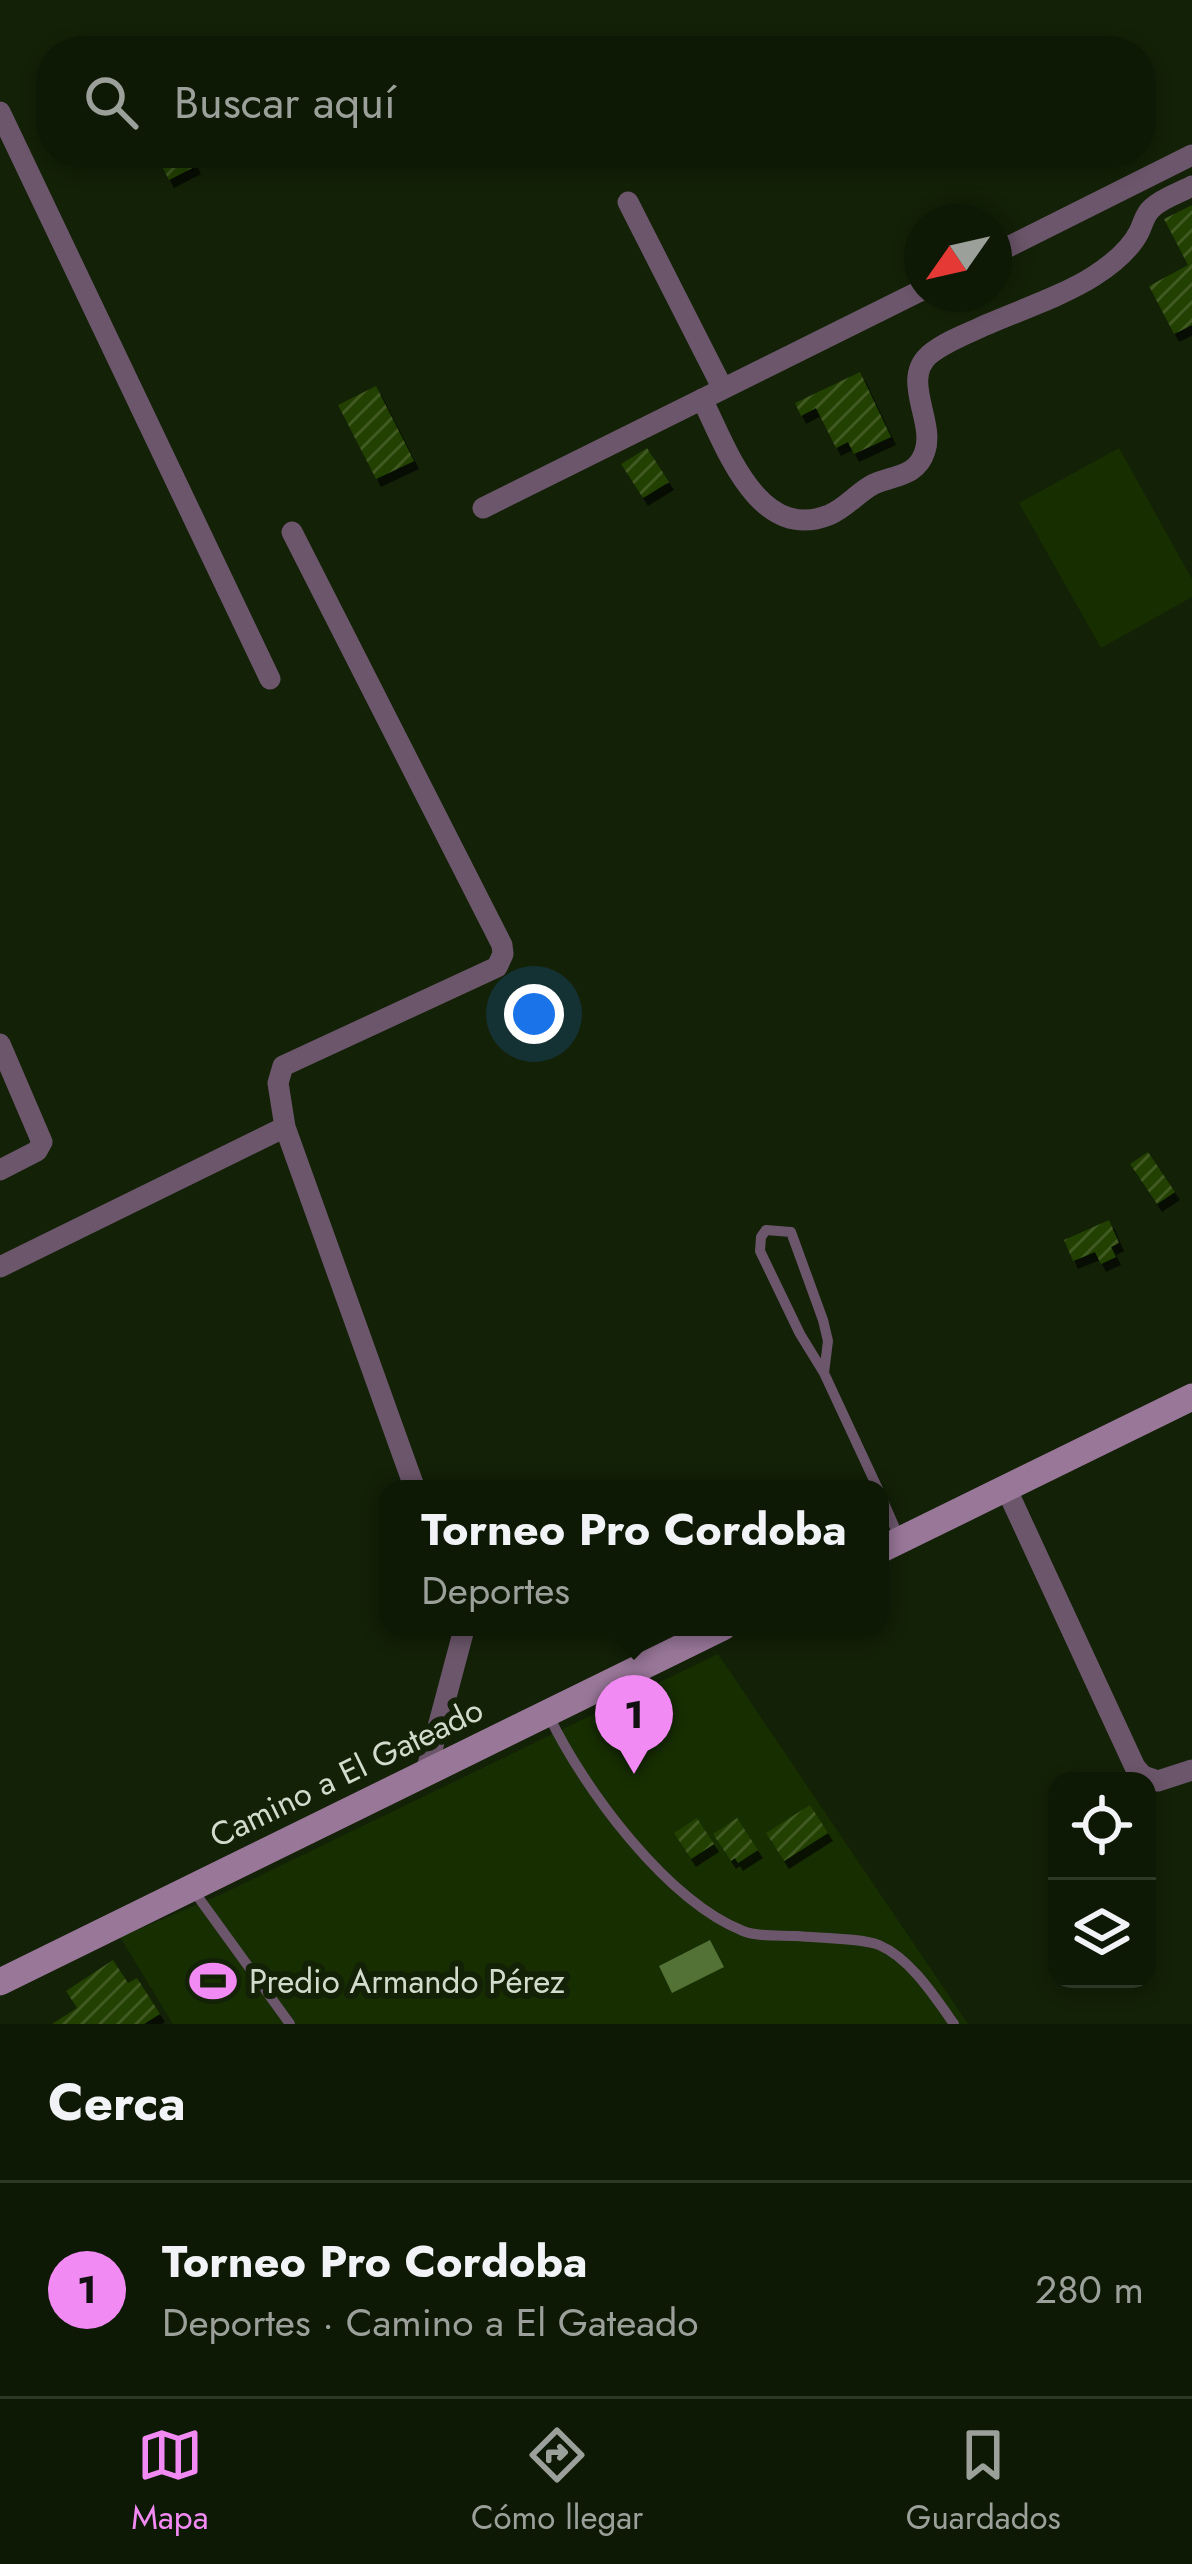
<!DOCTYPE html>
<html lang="es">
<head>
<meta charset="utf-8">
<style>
  :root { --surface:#0e1905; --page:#17220f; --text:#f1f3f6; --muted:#9ba09a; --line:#2e3827; --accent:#f28af3 }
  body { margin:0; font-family:Jost,sans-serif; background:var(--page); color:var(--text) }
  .controls { position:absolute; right:36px; bottom:36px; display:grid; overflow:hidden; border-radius:24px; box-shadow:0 6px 18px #0003 }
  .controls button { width:108px; height:108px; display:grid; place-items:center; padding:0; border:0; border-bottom:3px solid var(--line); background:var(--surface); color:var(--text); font:60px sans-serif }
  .compass { position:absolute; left:904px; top:204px; width:108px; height:108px; border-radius:50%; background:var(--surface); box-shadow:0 6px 18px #0003; rotate:236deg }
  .you { position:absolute; left:534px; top:1014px; width:42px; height:42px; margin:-30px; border:9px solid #fff; border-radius:50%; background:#1a73e8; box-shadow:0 0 0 18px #1a73e833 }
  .badge { display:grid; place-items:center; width:78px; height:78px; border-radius:50%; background:var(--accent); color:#111; font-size:39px; font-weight:700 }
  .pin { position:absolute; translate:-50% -99px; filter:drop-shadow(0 3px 6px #0008) }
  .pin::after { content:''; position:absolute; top:63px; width:42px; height:36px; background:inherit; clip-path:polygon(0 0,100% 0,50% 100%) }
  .popup { position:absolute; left:379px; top:1480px; width:510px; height:156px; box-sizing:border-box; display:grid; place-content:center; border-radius:24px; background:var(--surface); filter:drop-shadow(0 3px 9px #0005); font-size:39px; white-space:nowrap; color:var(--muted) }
  .popup b { font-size:45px; color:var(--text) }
  .popup::after { content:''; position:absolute; left:50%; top:100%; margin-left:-24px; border:24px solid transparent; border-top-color:var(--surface) }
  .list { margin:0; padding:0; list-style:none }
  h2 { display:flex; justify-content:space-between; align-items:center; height:156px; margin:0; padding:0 48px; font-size:51px }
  h2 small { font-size:39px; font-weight:400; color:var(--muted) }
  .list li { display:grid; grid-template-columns:78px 1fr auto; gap:36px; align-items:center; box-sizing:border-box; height:216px; padding:0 48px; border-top:3px solid var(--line) }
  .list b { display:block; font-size:45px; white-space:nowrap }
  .list p { margin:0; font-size:39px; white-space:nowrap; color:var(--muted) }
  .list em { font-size:39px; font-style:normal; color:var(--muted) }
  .icon { flex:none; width:66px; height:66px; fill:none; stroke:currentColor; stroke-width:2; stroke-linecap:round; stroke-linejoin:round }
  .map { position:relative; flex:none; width:1192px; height:2024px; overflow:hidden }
  .search { position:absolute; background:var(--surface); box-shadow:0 6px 18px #0003; left:36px; right:36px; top:36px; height:132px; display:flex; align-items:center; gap:30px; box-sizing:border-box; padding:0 42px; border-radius:48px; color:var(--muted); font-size:45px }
  .sheet { height:372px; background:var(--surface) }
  nav { display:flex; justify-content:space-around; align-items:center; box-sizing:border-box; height:168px; border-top:3px solid var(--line); background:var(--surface); font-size:33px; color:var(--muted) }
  nav a { display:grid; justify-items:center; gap:6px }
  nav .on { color:var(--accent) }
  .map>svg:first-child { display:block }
</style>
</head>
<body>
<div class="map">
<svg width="1192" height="2024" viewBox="0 0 1192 2024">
  <defs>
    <pattern id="building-hatch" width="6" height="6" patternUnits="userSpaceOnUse" patternTransform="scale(3)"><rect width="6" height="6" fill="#213f00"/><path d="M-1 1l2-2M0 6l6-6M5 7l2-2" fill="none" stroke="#405a24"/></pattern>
    <filter id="shadow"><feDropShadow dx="5" dy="8" stdDeviation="0" flood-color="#0009"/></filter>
  </defs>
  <rect width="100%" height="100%" fill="#132107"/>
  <!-- pitch -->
  <path fill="#172e00" d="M1119,448L1192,579V597L1101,648L1019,503Z
    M718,1654L968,2024H173L120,1937L222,1894Z"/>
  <!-- water -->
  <path fill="#527236" d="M710,1940L724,1967L672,1993L659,1966Z"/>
  <!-- building -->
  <path fill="url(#building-hatch)" filter="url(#shadow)" d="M155,153H190L196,166L169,180Z
    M1192,205V325L1174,334L1149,286L1188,265L1164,219Z
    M860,372L891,437L854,454L848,442L836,448L816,408L801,416L795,403Z
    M376,386L414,461L376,479L338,405Z
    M647,448L669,482L643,498L621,464Z
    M1148,1152L1175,1192L1157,1204L1130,1164Z
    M1109,1220L1119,1243L1111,1247L1116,1257L1101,1264L1095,1252L1073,1261L1064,1240Z
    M810,1805L828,1833L784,1861L766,1833Z
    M697,1818L714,1844L691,1859L674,1833Z
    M737,1818L758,1850L738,1863L735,1858L731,1861L713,1834Z
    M113,1960L128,1983L137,1978L160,2014L144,2024H52L77,2008L66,1991Z"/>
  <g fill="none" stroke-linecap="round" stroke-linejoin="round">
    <!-- lane -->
    <path stroke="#6c566b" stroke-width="10" d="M824,1373L828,1341L823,1320L791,1232L766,1230L761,1237L760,1251L800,1334L824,1373L878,1489
      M880,1494L899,1537
      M549,1716C584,1789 666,1900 743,1931C758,1937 780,1935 797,1936C817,1938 863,1938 879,1945C910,1958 935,1997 954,2024
      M193,1890L290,2024"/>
    <!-- street -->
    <path stroke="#6c566b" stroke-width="21" d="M0,112L270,679
      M628,202L723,389
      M994,254L1192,155
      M702,399C726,447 758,543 829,515C846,508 858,492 874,484C894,475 917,477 925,451C935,421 901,380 929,355C942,344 961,336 977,329C1012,313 1063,296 1094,276C1111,265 1130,250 1139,232C1144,222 1144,215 1152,208C1162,198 1179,193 1192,186
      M483,508L922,290
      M292,532L502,945L503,954L497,967L283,1066L278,1083L285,1127L415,1489
      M0,1044L42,1142L37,1151L0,1170
      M0,1267L285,1127
      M1006,1488L1135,1767L1143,1776L1158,1781L1192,1770
      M426,1772L463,1633L462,1627"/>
    <!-- secondary -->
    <path stroke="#979" stroke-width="27" d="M880,1550L1192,1397
      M0,1982L723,1627"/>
  </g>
  <!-- icons -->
  <defs>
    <symbol id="stadium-bare" viewBox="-9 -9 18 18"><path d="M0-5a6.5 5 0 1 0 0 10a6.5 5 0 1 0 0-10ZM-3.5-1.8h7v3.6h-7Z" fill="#f28af3" stroke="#132107" stroke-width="2.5" paint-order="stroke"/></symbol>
  </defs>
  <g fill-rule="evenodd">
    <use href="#stadium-bare" x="180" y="1948" width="66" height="66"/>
  </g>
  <g text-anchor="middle" stroke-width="12" stroke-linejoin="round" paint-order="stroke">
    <!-- street labels -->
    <g font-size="33" fill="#d3dccc" stroke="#132107">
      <text transform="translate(346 1772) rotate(-26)" y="12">Camino a El Gateado</text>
    </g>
    <!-- poi labels -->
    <g font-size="33" fill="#d3dccc" stroke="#132107" text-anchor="start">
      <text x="249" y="1993">Predio Armando Pérez</text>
    </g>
  </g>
</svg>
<div class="controls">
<button><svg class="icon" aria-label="locate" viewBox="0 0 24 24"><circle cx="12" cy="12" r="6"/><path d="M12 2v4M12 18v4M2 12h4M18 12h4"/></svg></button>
<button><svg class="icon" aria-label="layers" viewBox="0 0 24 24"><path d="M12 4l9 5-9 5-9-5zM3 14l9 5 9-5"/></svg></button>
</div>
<svg class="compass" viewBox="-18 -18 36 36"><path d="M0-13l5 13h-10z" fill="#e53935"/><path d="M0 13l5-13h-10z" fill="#9ba09a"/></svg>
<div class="you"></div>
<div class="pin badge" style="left:634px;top:1774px">1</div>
<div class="popup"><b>Torneo Pro Cordoba</b>Deportes</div>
<div class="search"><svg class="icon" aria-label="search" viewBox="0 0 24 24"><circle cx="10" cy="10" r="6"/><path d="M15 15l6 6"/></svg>Buscar aquí</div>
</div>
<section class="sheet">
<h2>Cerca<small></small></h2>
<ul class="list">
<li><span class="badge">1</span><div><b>Torneo Pro Cordoba</b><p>Deportes · Camino a El Gateado</p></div><em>280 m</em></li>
</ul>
</section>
<nav>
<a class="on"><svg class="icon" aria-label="map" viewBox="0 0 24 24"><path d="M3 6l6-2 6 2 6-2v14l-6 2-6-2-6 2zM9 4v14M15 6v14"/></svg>Mapa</a>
<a><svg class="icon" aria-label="directions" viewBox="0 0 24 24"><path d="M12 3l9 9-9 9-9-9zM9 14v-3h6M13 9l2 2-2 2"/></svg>Cómo llegar</a>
<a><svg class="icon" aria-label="saved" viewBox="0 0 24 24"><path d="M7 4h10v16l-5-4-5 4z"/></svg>Guardados</a>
</nav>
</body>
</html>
